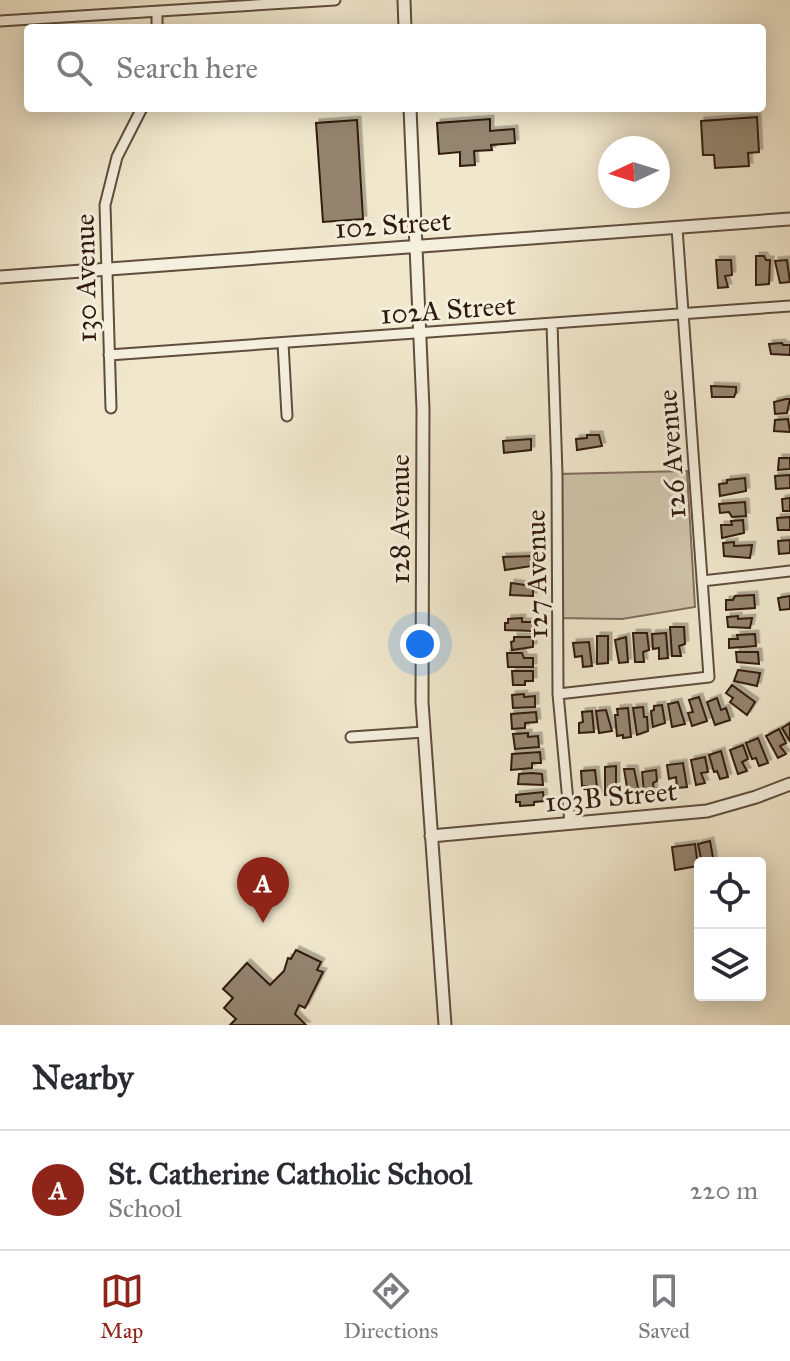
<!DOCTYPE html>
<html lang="en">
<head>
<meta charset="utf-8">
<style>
  :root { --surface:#fff; --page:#f2f2f3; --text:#2b2b33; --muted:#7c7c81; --line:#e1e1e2; --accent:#8f2418 }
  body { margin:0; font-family:"IM FELL Great Primer",serif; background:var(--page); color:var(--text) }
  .controls { position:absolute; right:24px; bottom:24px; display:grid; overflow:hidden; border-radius:8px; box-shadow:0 4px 20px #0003 }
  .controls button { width:72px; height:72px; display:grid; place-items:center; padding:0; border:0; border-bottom:2px solid var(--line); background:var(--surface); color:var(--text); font:40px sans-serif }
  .compass { position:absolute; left:598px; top:136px; width:72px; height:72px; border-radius:50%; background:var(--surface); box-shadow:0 4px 20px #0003; rotate:266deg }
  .you { position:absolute; left:420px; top:644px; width:28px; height:28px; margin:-20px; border:6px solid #fff; border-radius:50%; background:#1a73e8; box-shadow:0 0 0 12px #1a73e833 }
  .badge { display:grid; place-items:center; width:52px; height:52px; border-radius:50%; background:var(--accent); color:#fff; font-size:26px; font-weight:700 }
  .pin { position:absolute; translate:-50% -66px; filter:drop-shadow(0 2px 4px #0008) }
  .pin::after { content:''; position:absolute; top:42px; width:28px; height:24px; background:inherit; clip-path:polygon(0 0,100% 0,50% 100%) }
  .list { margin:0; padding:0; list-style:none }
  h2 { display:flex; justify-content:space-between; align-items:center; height:104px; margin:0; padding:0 32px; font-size:34px }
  h2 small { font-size:26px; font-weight:400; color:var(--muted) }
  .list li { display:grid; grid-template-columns:52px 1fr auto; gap:24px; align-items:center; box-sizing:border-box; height:120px; padding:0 32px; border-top:2px solid var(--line) }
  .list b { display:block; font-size:30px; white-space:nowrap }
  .list p { margin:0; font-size:26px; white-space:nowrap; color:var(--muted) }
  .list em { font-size:26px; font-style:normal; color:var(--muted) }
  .icon { flex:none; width:44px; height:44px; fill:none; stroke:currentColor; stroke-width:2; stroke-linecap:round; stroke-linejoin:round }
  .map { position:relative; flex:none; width:790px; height:1025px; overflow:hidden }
  .search { position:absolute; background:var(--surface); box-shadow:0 4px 20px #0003; left:24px; right:24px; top:24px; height:88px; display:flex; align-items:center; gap:20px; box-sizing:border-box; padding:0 28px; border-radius:8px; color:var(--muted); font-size:30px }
  .sheet { height:224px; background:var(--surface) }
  nav { display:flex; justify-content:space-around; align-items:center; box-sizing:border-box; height:112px; border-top:2px solid var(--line); background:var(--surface); font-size:22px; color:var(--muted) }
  nav a { display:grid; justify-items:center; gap:4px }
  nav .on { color:var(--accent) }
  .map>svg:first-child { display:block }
</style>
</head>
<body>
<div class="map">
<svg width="790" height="1025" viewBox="0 0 790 1025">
  <defs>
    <filter id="shadow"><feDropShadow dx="3.5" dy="-3.5" stdDeviation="0" flood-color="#0004"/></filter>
  </defs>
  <rect width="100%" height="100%" fill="#f0e7cc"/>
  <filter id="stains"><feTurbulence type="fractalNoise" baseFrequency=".0025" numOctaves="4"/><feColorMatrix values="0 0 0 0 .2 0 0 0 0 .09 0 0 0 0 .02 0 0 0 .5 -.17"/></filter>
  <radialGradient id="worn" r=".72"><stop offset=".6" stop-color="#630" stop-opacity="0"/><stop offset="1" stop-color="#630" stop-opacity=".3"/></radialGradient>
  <!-- green -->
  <path fill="#cfc4ab" stroke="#806f5c" stroke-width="2" d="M687,471L695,607L622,619L558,618L557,474Z"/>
  <!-- building -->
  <path fill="#948570" stroke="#301a0c" stroke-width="2" filter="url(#shadow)" d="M757,117L759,152L748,153L749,166L715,168L714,155H703L701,121Z
    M490,119V131L514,129L515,143L491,145L492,150L474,151L475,165L460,166V152L439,154L437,123Z
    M357,120L363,219L323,222L316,123Z
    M756,256H764L766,260H770L769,284L756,285Z
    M716,260H731L732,275L725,276L728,287L718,288Z
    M787,260L790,282L780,283L775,261Z
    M782,343L783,345H790V355L771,354L769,344Z
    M711,386L736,387V392L734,397H712Z
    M786,399H790L787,413L775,414L774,402Z
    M788,419L790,432L774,431L775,420Z
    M587,435H599L602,446L577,450L576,439L587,438Z
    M531,439V450L504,453L503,441Z
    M779,458H790V469L778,470Z
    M790,475V488L776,489L775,476Z
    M745,478L746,491L720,496L719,484L727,483V480Z
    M790,498V511H783L782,499Z
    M745,502L746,516L732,517L729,512L720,513L719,504Z
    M790,517V530H778L777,518Z
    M743,520L744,533L722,538L721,525H732L731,521Z
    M790,540V553L779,554L778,541Z
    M734,542V546L752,545L750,558L724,556L723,543Z
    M532,556V566L505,570L503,557Z
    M511,583L533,586V596L510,595Z
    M754,595L755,608L726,610V600H733L735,596Z
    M790,596V609L780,610L778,598Z
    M738,616V619L752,618L750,628L728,627L727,617Z
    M522,618V622H533V631L505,630V623H508V619Z
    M670,627H684L685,644L679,646L681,656H672Z
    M633,633H647L649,650L643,652L644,662H635Z
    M666,633L668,658L659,659V648L653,649L652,634Z
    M755,634L756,646L729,648V639H738L737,635Z
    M597,636H608V663L597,664Z
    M514,637H533V647L512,650L511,642L514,641Z
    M626,637L628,662L619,663L615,640Z
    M589,642L592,666L583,667L582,656L575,657L573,643Z
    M736,652H758L759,664L737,662Z
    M507,653H522L524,658H533V667H508Z
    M738,670L760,673L757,686L734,681Z
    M512,671H533V681H525V685H513Z
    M732,685L755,702L747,715L730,702L733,698L726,693Z
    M524,694V697L535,696V707L513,708L512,695Z
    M699,697L707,721L692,726L688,713L693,712L689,700Z
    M717,698L721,710L726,708L730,720L715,725L707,702Z
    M678,702L685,724L672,727L668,704Z
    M662,705L665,723L653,727L651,711L654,710V706Z
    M643,707L644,717H647L648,731L637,735L633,708Z
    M628,708L631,737L623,738V735L617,736L615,715H618L617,709Z
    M606,710L612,731L599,733L596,711Z
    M592,711L594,732L579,733V723L583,722L582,712Z
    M536,712L537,722L525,723V728L512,729L511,714Z
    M790,723V741L782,728Z
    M779,729L786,743L780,746L786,754L778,758L766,736Z
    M528,733V737L538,736L539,747L515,749L513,734Z
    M758,738L768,763L759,766L756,758L752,759L746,743Z
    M743,745L748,759L742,762L747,771L738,774L730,750Z
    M721,751L728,777L720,779L717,771L714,772L709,755Z
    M540,752L541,763H532V768L511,770L512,754Z
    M705,757L708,772L701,773L705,783L696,785L691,760Z
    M683,763L687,787L677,788L676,777L669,779L667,765Z
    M616,766V794L605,795V767Z
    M624,769H634L639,792L628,793Z
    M595,770L598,795L588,796V786H582L581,771Z
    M656,770L657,781L653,783L654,791L644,792L642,772Z
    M532,773L542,774L543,785L518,784L519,774Z
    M543,792L544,801L534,802V805L520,806V802H516V795Z
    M710,841L714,863H702L698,844Z
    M695,844L698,866L675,870L672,847Z
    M296,950L321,962L317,970L323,972L305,1008L299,1005L295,1014L306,1025H230L236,1019L224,1008L233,998L223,989L247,963L270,985L284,971L288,958L291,959Z"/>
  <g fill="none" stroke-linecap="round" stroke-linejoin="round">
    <defs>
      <path id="minor" d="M157,12V28
        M0,21L335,0
        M552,324L557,474L558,694L570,823
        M283,343L287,416
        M109,355L790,306
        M111,408L105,205L117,157L142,108
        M702,581L790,571
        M558,694L709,677L677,228
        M351,737L424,732"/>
      <path id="tertiary" d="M404,0L405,28
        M410,108L423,409L422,702L445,1025
        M0,277L790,219
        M431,836L707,811L756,797L790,784"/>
    </defs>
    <!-- minor casing -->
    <use href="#minor" stroke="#604d3c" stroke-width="13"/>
    <!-- tertiary casing -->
    <use href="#tertiary" stroke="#604d3c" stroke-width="15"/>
    <!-- minor -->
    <use href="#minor" stroke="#f5efde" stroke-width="9"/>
    <!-- tertiary -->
    <use href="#tertiary" stroke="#f5efde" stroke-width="11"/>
  </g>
  <g text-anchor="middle" stroke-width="6" stroke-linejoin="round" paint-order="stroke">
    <!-- street labels -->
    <g font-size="28" fill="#301a0c" stroke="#f5efde">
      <text transform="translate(393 224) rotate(-4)" y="10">102 Street</text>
      <text transform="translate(85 278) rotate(-91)" y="10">130 Avenue</text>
      <text transform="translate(448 309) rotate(-4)" y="10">102A Street</text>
      <text transform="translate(671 454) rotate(-94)" y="10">126 Avenue</text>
      <text transform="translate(399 519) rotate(-90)" y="10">128 Avenue</text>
      <text transform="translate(536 574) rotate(-91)" y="10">127 Avenue</text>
      <text transform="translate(611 796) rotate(-5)" y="10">103B Street</text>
    </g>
  </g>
  <rect width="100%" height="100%" filter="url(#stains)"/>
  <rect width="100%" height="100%" fill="url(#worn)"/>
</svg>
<div class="controls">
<button><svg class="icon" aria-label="locate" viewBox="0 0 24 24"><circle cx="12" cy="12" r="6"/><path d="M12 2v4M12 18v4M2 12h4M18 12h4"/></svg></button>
<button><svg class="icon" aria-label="layers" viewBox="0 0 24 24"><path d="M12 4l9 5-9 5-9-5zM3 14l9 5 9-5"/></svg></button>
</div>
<svg class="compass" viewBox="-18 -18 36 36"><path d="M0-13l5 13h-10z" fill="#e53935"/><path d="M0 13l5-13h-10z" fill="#7c7c81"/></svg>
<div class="you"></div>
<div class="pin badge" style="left:263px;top:923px">A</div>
<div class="search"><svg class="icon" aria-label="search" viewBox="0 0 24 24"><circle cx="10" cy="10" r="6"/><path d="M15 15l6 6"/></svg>Search here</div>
</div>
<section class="sheet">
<h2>Nearby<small></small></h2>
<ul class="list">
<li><span class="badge">A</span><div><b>St. Catherine Catholic School</b><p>School</p></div><em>220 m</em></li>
</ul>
</section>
<nav>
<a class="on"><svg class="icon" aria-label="map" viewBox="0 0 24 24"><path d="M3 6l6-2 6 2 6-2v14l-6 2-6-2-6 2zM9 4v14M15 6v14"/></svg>Map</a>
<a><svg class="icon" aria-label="directions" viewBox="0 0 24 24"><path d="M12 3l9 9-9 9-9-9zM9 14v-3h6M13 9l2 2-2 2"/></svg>Directions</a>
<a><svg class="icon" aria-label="saved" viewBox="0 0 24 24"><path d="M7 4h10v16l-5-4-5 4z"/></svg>Saved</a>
</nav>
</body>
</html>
